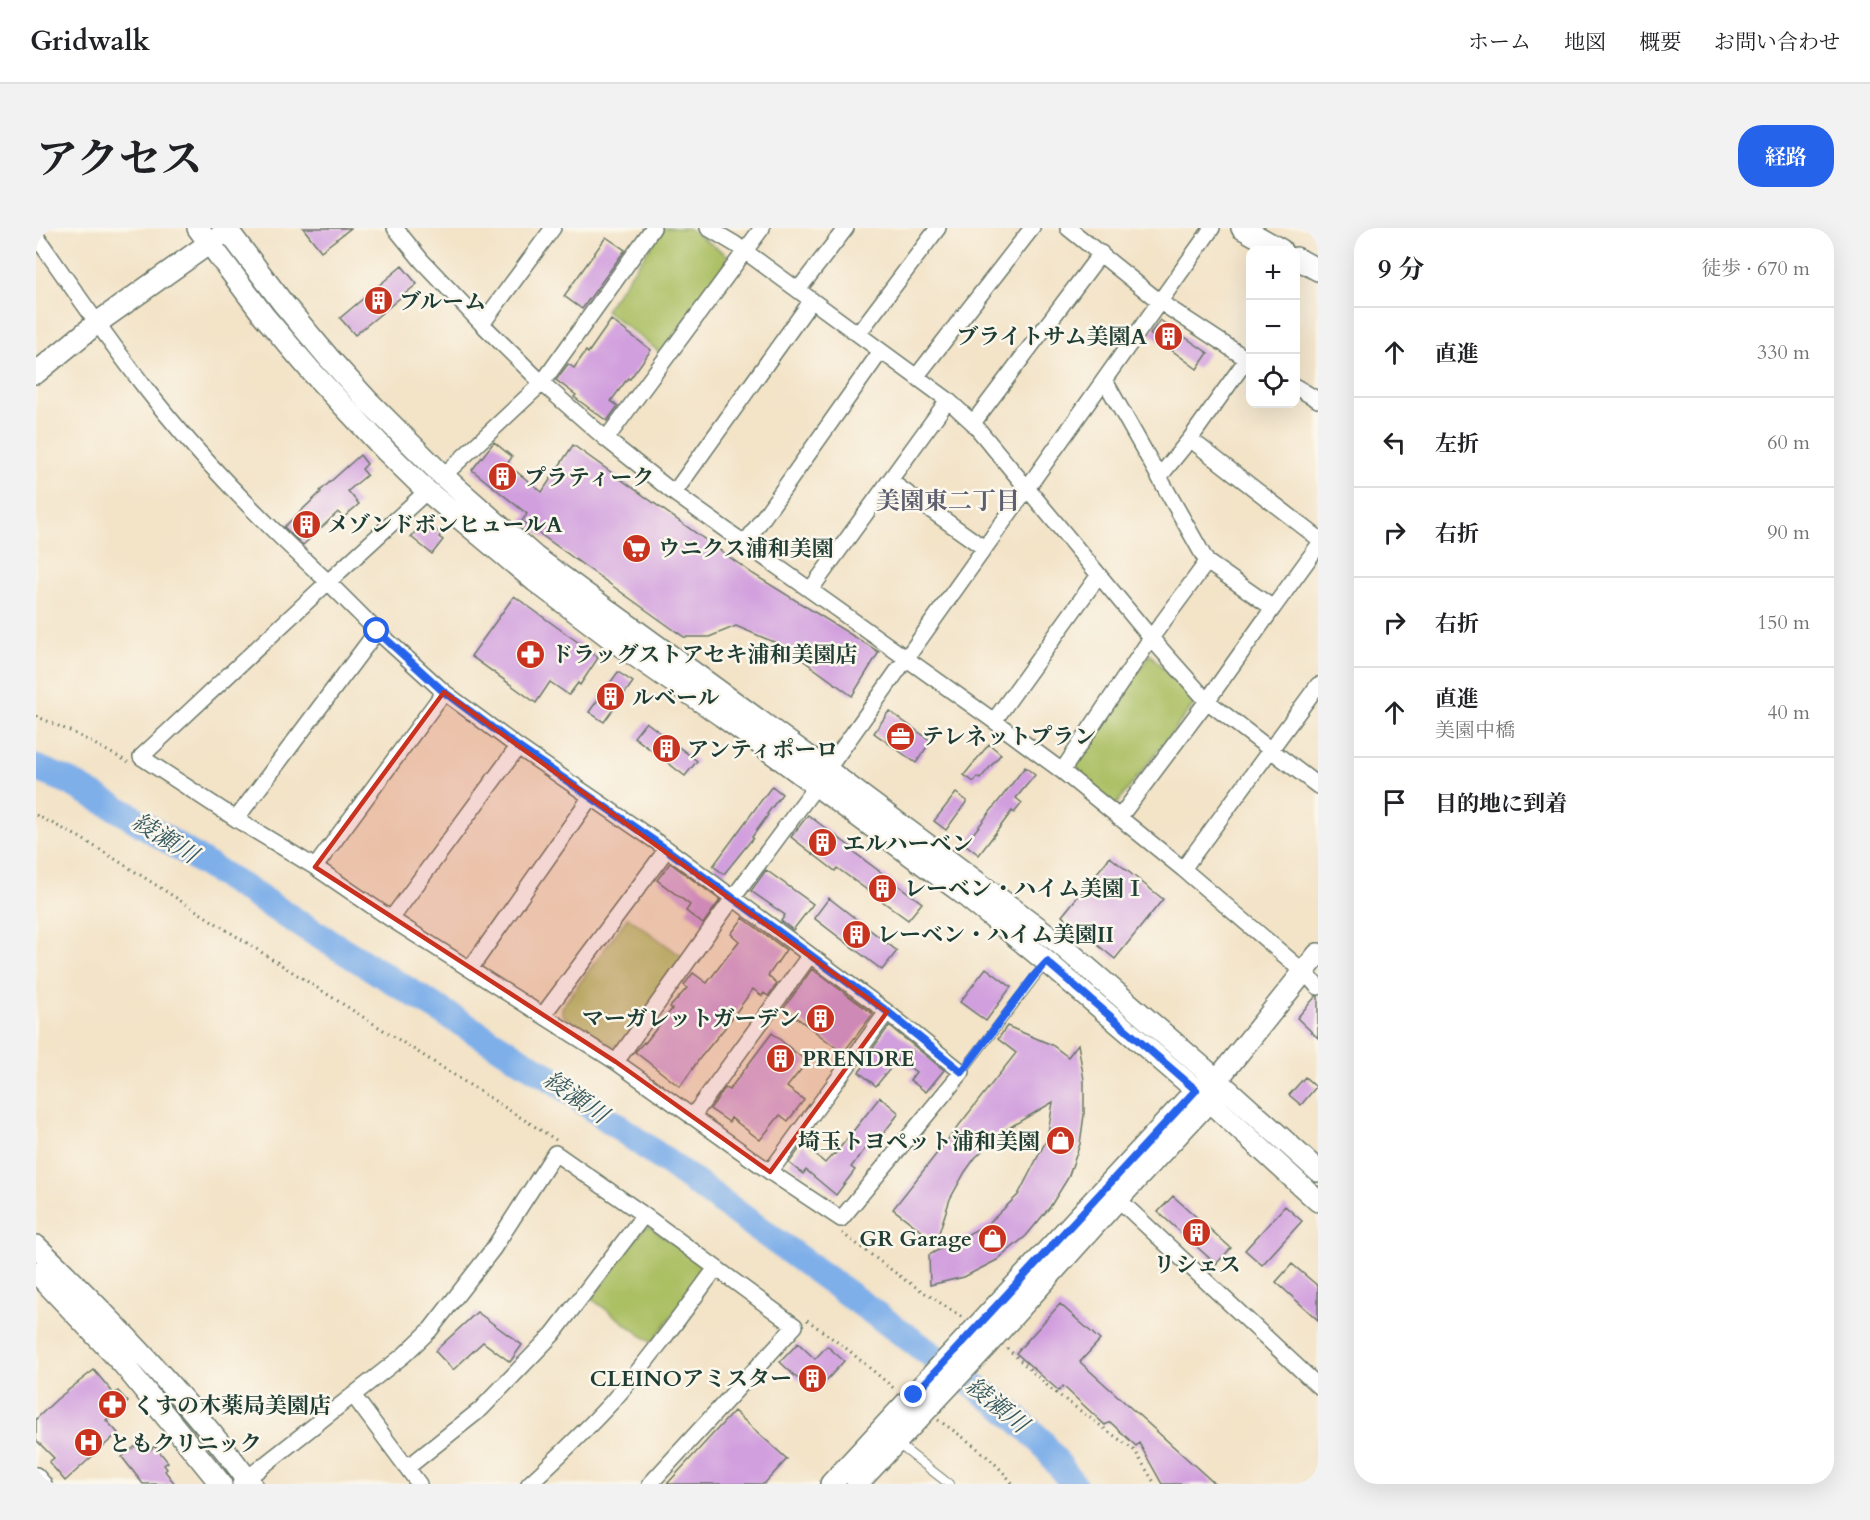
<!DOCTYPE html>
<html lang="ja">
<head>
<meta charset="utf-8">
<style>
  :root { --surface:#fff; --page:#f2f2f2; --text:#202124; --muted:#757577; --line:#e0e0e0; --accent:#2563eb }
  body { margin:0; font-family:Cardo,"Noto Serif JP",serif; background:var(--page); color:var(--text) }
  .controls { position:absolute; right:18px; top:18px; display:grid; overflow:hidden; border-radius:12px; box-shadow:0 6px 24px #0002 }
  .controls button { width:54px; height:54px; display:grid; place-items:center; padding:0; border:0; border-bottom:2px solid var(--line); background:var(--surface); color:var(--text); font:30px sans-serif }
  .stop { position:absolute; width:18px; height:18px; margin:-14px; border:4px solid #2563eb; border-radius:50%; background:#fff }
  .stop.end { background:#2563eb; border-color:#fff; box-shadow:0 2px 6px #0008 }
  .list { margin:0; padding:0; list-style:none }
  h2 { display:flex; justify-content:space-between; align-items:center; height:78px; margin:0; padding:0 24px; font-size:26px }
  h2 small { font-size:20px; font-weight:400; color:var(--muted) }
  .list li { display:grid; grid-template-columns:39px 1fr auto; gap:18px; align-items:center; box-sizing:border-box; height:90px; padding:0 24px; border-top:2px solid var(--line) }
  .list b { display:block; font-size:22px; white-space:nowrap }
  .list p { margin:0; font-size:20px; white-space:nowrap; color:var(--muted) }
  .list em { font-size:20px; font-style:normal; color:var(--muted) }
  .icon { flex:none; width:33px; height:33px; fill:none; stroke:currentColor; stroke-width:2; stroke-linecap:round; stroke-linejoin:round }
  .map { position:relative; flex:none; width:1282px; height:1256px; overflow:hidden; border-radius:24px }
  header { display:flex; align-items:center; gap:36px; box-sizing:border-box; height:84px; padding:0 30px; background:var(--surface); border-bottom:2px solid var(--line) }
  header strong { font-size:28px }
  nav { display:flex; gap:33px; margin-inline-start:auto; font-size:21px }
  .intro { display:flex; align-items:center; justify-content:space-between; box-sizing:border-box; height:144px; padding:0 36px }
  h1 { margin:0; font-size:42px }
  .button { padding:15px 27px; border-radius:24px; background:var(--accent); color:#fff; font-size:21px; font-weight:700 }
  main { display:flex; gap:36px; padding:0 36px }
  aside { flex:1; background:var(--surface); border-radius:24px; box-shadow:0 6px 24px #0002 }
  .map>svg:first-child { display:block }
</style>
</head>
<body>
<header>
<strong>Gridwalk</strong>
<nav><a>ホーム</a><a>地図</a><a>概要</a><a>お問い合わせ</a></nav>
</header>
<div class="intro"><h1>アクセス</h1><a class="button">経路</a></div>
<main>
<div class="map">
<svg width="1282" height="1256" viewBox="0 0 1282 1256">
  <rect width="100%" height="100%" fill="#fbf7ec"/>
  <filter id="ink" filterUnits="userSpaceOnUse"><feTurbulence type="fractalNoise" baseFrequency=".0167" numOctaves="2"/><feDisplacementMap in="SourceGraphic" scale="12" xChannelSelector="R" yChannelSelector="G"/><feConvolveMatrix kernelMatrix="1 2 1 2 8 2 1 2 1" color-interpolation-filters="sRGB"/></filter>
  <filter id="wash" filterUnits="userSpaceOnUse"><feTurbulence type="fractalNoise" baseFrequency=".008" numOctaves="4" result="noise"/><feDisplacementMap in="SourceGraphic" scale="24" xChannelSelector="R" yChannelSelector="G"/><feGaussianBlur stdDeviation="1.35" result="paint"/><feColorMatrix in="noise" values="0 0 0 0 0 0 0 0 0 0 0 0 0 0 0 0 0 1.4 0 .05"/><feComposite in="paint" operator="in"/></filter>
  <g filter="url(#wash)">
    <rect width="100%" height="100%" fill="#f3e3c7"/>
    <!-- green -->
    <path fill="#abbf63" stroke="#657e4c" stroke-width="1.5" d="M628,0H652L691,27V34L625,125L569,82Z
      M1114,426L1159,475L1079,578L1037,542Z
      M592,689L648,730L584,819H577L526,787V779Z
      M614,999L666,1036L668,1044L616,1115L556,1071L608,1000Z"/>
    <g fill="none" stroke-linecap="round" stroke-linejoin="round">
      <!-- river -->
      <path stroke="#7eafe9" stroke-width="27" d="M0,540L30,552L89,585L261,694L521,854L970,1181L1005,1213L1037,1256"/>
    </g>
    <g id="blocks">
      <!-- building -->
      <path fill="#d19fde" d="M267,0H315L285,23Z
        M570,9L589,22L546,81L528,68Z
        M366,38L381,56L319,107L304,90Z
        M575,92L615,122L594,151L592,150L575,173L582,178L571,193L538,169L540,167L520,152L532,136L538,140L550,123L552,125Z
        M1124,92L1172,125L1161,141L1114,106Z
        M458,214L476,229L471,236L506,264L537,217L717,346L843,424L816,468L747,418L700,398L673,409H648L624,392L486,293L491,286L436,242Z
        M324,227L331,236L326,241L331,247L312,263L323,276L307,290L302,284L267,317L248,299L285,264L284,263Z
        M388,293L405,306L403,309L407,312L396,326L375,309Z
        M478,368L543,415L562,430L544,457L542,455L533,467L514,454L500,475L435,428Z
        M582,444L597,454L568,494L553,484Z
        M853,483L895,513L880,535L838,505Z
        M610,494L661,533L649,548L598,509Z
        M953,516L965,526L944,551L942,549L938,554L928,547Z
        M989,539L999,547L980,570L986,575L978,585L976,583L943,627L929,616Z
        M736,558L746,566L731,586L732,587L716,609L717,610L688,646L677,638Z
        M920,565L931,573L910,602L898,593Z
        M772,587L816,620L815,622L886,675L872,692L801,640L799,643L755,609Z
        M1074,629L1127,671L1079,731L1026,688Z
        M634,635L684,672L667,696L650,683L654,677L621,652Z
        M730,642L777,676L757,702L745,693L749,687L715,663Z
        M793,670L861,723L846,742L778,690Z
        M707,690L750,722L732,748L741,756L732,768L728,765L726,768L717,761L688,801L664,830L644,859L599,824L608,814L609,815L636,781L634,779L651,760L648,757L657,745L671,755L703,713L695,706Z
        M950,740L975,759L950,793L924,774Z
        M776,741L837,786L807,825L748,780Z
        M1280,768H1282V810L1261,790Z
        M853,798L908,842L890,864L874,852L880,844L862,831L840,858L823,844L841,823L837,820Z
        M971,798L1016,817L1032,829L1042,816L1048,852V887L1044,916L1032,950L1014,979L990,1008L961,1032L928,1049L894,1057L893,1027L953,995L982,967L1011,911L1017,874L964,905L939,930L929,944L914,971L900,1014L857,981L980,825L962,811Z
        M736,805L771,834L751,859L768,872L752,893L744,887L724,912L695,890L693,894L674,881L689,860L693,862Z
        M1269,849L1280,859L1265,877L1253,867Z
        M844,869L863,885L843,911L839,908L815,939L819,942L800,967L770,942L767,946L753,935L767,916L789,935L798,925L799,926Z
        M1137,968L1195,1020L1180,1036L1122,984Z
        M1249,978L1266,993L1226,1037L1209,1022Z
        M1256,1036L1282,1058V1092L1240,1054Z
        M1024,1076L1064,1112L1044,1134L1179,1256H1126L1103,1215L1100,1218L1074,1194L1069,1197L1027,1158L1023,1163L980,1125Z
        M441,1084L486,1117L474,1134L447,1114L417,1142L399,1123Z
        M762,1115L779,1131L791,1118L808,1133L778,1166L744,1134Z
        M58,1142L78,1166L82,1163L92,1174L70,1192L82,1205L29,1253L13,1234L18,1230L0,1212V1191L21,1171Z
        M698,1183L751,1231L728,1256H631Z
        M107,1212L114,1222L119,1218L132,1234L128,1237L131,1241L129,1243L139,1256H107L86,1229Z"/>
    </g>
  </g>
  <g filter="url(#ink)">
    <use href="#blocks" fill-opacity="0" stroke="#697767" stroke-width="1.5"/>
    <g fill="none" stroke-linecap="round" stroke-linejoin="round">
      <defs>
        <path id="lane" d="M926,844L1010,735
          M862,1216L913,1256"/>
        <path id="street" d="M359,0L386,33L446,96L506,155L570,211L638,265L958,493L1026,543L1147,641L1268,744L1282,759
          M672,0L699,16L912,172L937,195L1115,410L1171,473L1282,558
          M1032,0L1124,74L1214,133
          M0,8C35,58 70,109 107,157C162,229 226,293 292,354L391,263
          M762,62L810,0
          M446,96L517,0
          M822,106L902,0
          M880,149L996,0
          M1069,153L1171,334
          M1260,159L1282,172
          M937,195L1065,25
          M570,211L726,0
          M1154,211L1211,131
          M407,248L506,155L617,0
          M1124,248L1154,211L1282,310
          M854,253L948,320
          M638,265L776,72
          M710,314L845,123
          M292,354L341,403L408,464L482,519L631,621L697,670L851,784L926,844L805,991L734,944L580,834L355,691L279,639L200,591L105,529Z
          M775,361L912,172
          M958,493L1063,347
          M791,542L1176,0
          M1026,543L1115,410L1171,334L1237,380L1282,318
          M1083,590L1171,473L1237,380
          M200,591L341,403
          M279,639L408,464
          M1147,641L1282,457
          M355,691L482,519
          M434,741L554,570
          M507,787L631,621
          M580,834L697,670L780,558
          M656,889L774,727
          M734,944L851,784
          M1082,971L1282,1158
          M317,1167L383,1256
          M372,1239L445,1181L517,1106L608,987
          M0,1247L8,1256
          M204,1256L368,1127L394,1102L457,1021L519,925L608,987L759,1098L614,1256
          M493,1256C521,1230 549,1203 575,1175C613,1132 646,1086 680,1040"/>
        <path id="secondary" d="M162,0L228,88L275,143L350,223L391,263L499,353L585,418L686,488L921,661L1011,734L1173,873L1282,973
          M190,0L246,74L292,129L332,173L407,248L499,329L791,542L1024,716L1181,852L1282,943
          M1206,0L1245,22
          M1260,30L1282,42
          M0,145L61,95L182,9
          M0,1018C77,1092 151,1170 215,1256
          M0,1044L88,1137L185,1256
          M795,1256L1160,862L1172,856
          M821,1256L951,1117L1082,971L1173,873L1181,852L1282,726"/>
      </defs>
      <!-- lane casing -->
      <use href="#lane" stroke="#697767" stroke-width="10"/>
      <!-- street casing -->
      <use href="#street" stroke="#697767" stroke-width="18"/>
      <!-- secondary casing -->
      <use href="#secondary" stroke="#697767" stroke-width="24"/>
      <!-- path -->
      <path stroke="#697767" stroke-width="3" stroke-dasharray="1.5 4.5" stroke-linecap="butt" d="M0,488L36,504L92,534
        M0,587L43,609L87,636L520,912
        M806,1005L869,1052L926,1089
        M771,1092L811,1121L860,1162
        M971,1120L1016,1162L1099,1223L1119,1256
        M902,1192C929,1210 957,1230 977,1256"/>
      <!-- lane -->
      <use href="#lane" stroke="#fff" stroke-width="8"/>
      <!-- street -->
      <use href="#street" stroke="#fff" stroke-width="15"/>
      <!-- secondary -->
      <use href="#secondary" stroke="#fff" stroke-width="21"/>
    </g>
  </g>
  <g fill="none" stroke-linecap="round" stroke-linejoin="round" filter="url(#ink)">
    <!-- route -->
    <path stroke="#2563eb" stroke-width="8" d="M341,403L408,464L482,519L630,621L697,670L852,784L926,844L998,748L1011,734L1160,862L878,1167"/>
  </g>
  <!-- marked area -->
  <path fill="#c8321e" fill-opacity="0.2" stroke="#c8321e" stroke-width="4.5" stroke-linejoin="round" d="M408,464L851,784L734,944L580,834L279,639Z"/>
  <!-- icons -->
  <defs>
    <symbol id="building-disc" viewBox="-11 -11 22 22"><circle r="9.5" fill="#c8321e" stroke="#fbf7ec"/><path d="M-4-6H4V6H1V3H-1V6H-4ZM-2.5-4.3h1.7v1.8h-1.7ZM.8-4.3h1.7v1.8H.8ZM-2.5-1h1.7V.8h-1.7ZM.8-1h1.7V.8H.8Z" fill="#fff"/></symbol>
    <symbol id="supermarket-disc" viewBox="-11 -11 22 22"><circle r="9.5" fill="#c8321e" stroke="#fbf7ec"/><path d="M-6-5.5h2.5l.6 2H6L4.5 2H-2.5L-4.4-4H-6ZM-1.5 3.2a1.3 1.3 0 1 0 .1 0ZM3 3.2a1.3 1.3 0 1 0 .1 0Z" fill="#fff"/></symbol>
    <symbol id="pharmacy-disc" viewBox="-11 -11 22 22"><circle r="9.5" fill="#c8321e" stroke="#fbf7ec"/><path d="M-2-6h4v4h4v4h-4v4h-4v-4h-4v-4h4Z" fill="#fff"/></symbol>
    <symbol id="office-disc" viewBox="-11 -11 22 22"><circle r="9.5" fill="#c8321e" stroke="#fbf7ec"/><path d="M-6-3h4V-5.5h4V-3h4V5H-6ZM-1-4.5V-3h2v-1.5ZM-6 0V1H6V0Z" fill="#fff"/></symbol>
    <symbol id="shop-disc" viewBox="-11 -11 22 22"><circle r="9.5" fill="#c8321e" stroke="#fbf7ec"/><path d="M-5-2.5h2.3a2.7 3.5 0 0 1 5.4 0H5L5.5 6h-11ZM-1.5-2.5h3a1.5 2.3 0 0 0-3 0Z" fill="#fff"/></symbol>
    <symbol id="hospital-disc" viewBox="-11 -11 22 22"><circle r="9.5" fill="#c8321e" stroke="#fbf7ec"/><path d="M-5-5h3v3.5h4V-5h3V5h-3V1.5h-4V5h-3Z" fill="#fff"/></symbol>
  </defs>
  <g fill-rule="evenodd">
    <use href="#building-disc" x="326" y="56" width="33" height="33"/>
    <use href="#building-disc" x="1116" y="92" width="33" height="33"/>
    <use href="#building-disc" x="450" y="232" width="33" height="33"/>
    <use href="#building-disc" x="254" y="280" width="33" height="33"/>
    <use href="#supermarket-disc" x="584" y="304" width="33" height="33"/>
    <use href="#pharmacy-disc" x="478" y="410" width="33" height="33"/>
    <use href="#building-disc" x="558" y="452" width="33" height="33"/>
    <use href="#office-disc" x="848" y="492" width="33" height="33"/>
    <use href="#building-disc" x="614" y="504" width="33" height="33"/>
    <use href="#building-disc" x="770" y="598" width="33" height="33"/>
    <use href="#building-disc" x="830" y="644" width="33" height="33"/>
    <use href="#building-disc" x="804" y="690" width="33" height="33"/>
    <use href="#building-disc" x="768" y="774" width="33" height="33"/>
    <use href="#building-disc" x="728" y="814" width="33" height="33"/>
    <use href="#shop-disc" x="1008" y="896" width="33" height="33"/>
    <use href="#building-disc" x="1144" y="988" width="33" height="33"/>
    <use href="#shop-disc" x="940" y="994" width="33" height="33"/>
    <use href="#building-disc" x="760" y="1134" width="33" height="33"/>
    <use href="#pharmacy-disc" x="60" y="1160" width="33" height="33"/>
    <use href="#hospital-disc" x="36" y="1198" width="33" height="33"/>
  </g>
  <g text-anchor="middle" stroke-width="5" stroke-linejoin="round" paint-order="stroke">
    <!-- poi labels -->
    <g font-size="22" font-weight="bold" fill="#1f3d34" stroke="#fbf7ec" text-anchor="start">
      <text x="363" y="81">ブルーム</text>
      <text x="1111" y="116" text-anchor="end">ブライトサム美園A</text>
      <text x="488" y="257">プラティーク</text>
      <text x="291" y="304">メゾンドボンヒュールA</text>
      <text x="622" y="328">ウニクス浦和美園</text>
      <text x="515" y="434">ドラッグストアセキ浦和美園店</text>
      <text x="596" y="477">ルベール</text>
      <text x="886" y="516">テレネットプラン</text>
      <text x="651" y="529">アンティポーロ</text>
      <text x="807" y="623">エルハーベン</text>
      <text x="868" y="668">レーベン・ハイム美園Ⅰ</text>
      <text x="841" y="714">レーベン・ハイム美園II</text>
      <text x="764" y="798" text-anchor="end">マーガレットガーデン</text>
      <text x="766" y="838">PRENDRE</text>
      <text x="1004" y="921" text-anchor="end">埼玉トヨペット浦和美園</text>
      <text x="936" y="1018" text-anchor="end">GR Garage</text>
      <text x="1161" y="1044" text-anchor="middle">リシェス</text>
      <text x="756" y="1158" text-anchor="end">CLEINOアミスター</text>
      <text x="97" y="1185">くすの木薬局美園店</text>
      <text x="73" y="1223">ともクリニック</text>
    </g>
    <!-- neighbourhood labels -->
    <g font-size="24" font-weight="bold" fill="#5d5f70" stroke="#fbf7ec">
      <text x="912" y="281">美園東二丁目</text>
    </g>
    <!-- water labels -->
    <g font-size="24" font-style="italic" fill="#375a61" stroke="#fbf7ec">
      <text transform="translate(129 610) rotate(32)" y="8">綾瀬川</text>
      <text transform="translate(540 869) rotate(35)" y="8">綾瀬川</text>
      <text transform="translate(961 1177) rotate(39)" y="8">綾瀬川</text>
    </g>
  </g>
</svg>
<div class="controls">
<button>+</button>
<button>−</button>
<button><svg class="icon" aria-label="locate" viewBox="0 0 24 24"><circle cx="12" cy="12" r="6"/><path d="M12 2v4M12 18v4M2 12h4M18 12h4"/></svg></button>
</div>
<div class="stop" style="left:341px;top:403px"></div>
<div class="stop end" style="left:878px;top:1167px"></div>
</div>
<aside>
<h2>9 分<small>徒歩 · 670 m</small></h2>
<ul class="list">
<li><svg class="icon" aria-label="ahead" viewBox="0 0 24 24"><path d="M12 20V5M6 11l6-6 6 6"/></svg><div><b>直進</b></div><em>330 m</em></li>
<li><svg class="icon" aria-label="left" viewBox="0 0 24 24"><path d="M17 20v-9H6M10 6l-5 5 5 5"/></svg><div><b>左折</b></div><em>60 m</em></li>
<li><svg class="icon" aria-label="right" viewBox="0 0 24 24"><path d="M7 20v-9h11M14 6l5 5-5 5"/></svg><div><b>右折</b></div><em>90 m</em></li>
<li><svg class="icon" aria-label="right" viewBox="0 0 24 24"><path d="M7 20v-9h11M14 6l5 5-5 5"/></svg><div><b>右折</b></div><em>150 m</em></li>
<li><svg class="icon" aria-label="ahead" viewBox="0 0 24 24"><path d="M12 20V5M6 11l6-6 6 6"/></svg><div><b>直進</b><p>美園中橋</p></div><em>40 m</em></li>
<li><svg class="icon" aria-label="arrive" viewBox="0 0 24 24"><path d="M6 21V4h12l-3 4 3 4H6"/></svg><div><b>目的地に到着</b></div></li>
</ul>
</aside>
</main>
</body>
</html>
